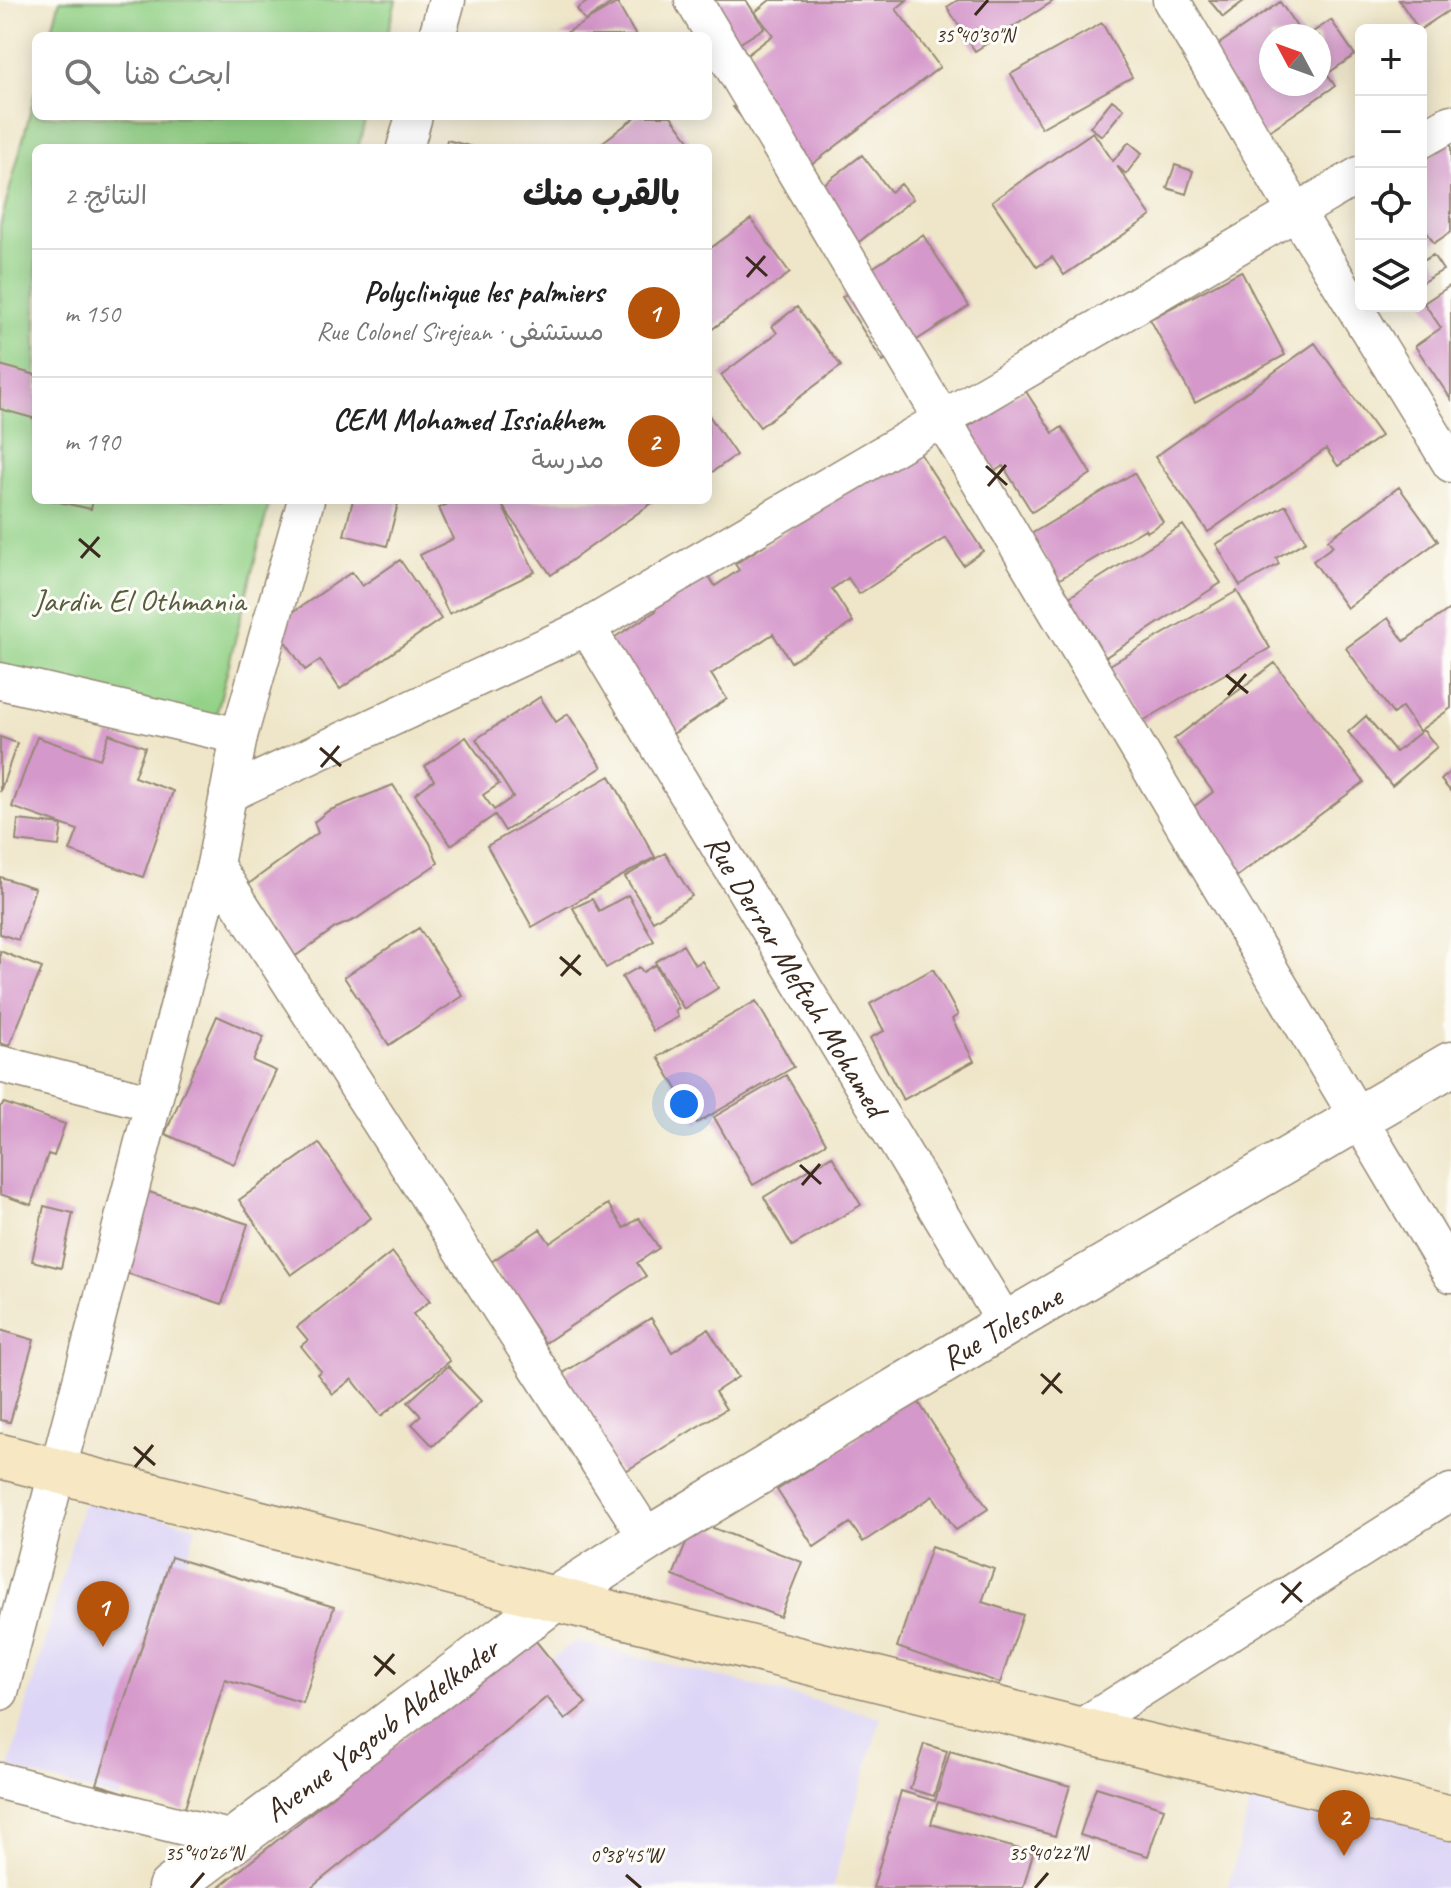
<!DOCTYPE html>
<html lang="ar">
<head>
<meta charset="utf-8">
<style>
  :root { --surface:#fff; --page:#f6f6f6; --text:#222; --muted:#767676; --line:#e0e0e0; --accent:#b45309 }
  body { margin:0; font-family:Caveat,"Playpen Sans Arabic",sans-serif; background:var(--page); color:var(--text); direction:rtl }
  .controls { position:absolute; right:24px; top:24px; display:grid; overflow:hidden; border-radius:12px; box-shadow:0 4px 20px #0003 }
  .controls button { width:72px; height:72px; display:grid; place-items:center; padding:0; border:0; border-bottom:2px solid var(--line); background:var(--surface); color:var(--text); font:40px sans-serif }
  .compass { position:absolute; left:1259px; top:24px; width:72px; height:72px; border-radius:50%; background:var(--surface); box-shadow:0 4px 20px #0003; rotate:311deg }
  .you { position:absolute; left:684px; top:1104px; width:28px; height:28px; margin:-20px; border:6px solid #fff; border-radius:50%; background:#1a73e8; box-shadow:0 0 0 12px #1a73e833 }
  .badge { display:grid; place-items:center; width:52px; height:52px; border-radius:50%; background:var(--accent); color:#fff; font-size:26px; font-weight:700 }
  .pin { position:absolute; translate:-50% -66px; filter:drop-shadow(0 2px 4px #0008) }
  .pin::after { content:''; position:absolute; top:42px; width:28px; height:24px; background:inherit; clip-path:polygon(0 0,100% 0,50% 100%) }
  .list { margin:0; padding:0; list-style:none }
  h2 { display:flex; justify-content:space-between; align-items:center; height:104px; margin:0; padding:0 32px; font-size:34px }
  h2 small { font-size:26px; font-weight:400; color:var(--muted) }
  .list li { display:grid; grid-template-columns:52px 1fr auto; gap:24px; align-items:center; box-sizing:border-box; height:128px; padding:0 32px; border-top:2px solid var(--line) }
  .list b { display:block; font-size:30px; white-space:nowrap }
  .list p { margin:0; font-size:26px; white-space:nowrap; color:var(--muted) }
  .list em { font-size:26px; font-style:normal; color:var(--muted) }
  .icon { flex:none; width:44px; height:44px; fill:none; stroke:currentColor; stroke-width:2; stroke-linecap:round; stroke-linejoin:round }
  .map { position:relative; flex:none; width:1451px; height:1888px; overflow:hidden; direction:ltr }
  .search { position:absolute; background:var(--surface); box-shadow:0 4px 20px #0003; left:32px; top:32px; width:680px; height:88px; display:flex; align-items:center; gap:20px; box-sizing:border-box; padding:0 28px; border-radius:12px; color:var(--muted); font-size:30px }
  .panel { position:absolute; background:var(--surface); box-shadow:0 4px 20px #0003; left:32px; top:144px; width:680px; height:360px; border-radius:12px; direction:rtl }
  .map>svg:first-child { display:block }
</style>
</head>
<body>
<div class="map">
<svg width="1451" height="1888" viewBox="0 0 1451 1888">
  <rect width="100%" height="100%" fill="#fdfcf7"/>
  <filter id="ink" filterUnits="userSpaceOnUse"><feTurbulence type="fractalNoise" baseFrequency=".0125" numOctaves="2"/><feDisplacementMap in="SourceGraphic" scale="16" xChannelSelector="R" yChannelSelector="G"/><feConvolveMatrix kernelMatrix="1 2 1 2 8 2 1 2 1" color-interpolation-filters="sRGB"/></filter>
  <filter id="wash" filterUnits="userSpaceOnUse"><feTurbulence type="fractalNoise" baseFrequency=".006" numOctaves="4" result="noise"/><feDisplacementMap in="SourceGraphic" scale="32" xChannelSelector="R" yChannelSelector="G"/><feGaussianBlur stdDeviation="1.8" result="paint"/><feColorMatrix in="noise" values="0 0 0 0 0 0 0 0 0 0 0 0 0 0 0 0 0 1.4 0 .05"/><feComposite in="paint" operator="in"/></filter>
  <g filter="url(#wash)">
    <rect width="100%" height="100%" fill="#efe6c9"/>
    <!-- built -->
    <path fill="#ddd5f6" d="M85,1496L196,1527L120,1799L9,1768Z
      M575,1641L881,1717L832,1888H252Z
      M1256,1779L1451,1823V1888H1228Z"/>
    <!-- green -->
    <path fill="#94d288" stroke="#687e53" stroke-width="2" d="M60,0H396L387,36H50Z
      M36,90V116H366L358,148H36V500H270L214,724L0,667V226Z"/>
    <g id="blocks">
      <!-- building -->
      <path fill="#d598cb" d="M590,0H616L585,21L577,9Z
        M705,0H746L764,28L731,49Z
        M770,0H907L896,9L940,67L798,175L756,135L733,107L746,97L726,71L773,35L755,12Z
        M958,0H1055L975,51L947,7Z
        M1209,0H1245L1223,17Z
        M1399,0H1451V9L1419,30Z
        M1280,2L1303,36H1271V84H1319V36H1307L1331,20L1355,55L1327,74L1335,86L1259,138L1203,55Z
        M617,3L636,36H561Z
        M1102,23L1132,77L1041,128L1011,74Z
        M1112,100L1124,109L1102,136L1090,127Z
        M637,116H671L695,148H595Z
        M1093,132L1113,161L1129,142L1142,153L1126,174L1117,166L1151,216L1064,275L1052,257L1037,267L992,201Z
        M447,140L473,147L472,148H445Z
        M1451,142V232L1434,243L1421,223V162Z
        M862,155L891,192L901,184L913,199L845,253L820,187Z
        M1175,165L1193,171L1186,194L1167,188Z
        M751,219L790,273L708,332V250Z
        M923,235L969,306L883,362L842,297L864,282L860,276Z
        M1433,255L1443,270L1421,283V262Z
        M1241,271L1285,355L1195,403L1150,319Z
        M1451,285V399L1415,346L1441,328L1424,303Z
        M797,307L841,366L760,427L721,375L777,333L772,326Z
        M1315,343L1381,436L1338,466L1326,449L1208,532L1155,457Z
        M0,365L36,375V419L0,409Z
        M1025,390L1053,433L1062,427L1091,474L1032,512L1003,466L975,484L943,443Z
        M708,414L736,455L708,475Z
        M916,447L983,551L963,565L946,538L859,594L848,578L832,589L853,622L791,662L773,634L711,674L727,699L654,746L593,651L656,611L649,601L703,567L715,586L739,570L735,564Z
        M1134,473L1163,522L1147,532L1145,529L1058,580L1031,534Z
        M1399,487L1438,541L1347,608L1313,561L1333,546L1328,540Z
        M50,500H93L91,509Z
        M353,500H399L387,546L344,535Z
        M456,500H656L551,575L502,505L535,572L449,614L420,555L453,539L439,508Z
        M1286,505L1306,541L1276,558L1279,564L1240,586L1216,544Z
        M1183,525L1221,583L1090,667L1052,608Z
        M400,560L441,619L340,689L320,660L305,670L274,625L352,572L362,586Z
        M1237,591L1270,648L1141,722L1108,666Z
        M1451,608V708L1419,731L1402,707L1393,714L1346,648L1388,618L1404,641Z
        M1275,663L1364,782L1224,886L1176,820L1213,792L1174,739Z
        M540,697L556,722L568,714L602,767L505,831L495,815L451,845L415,794L434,780L425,766L466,737L499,784L483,795L494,810L513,797L476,739Z
        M1366,716L1396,752L1423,730L1437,747L1392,786L1348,732Z
        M109,734L145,747L134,777L173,791L143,877L70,851L78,830L12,807L37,737L100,759Z
        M0,737L17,743L0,792Z
        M1451,771V792L1441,780Z
        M610,776L655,857L532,927L487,846Z
        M393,785L430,843L438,863L356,919L335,928L297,955L287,959L243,888L318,833L314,822L328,811Z
        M18,820L62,825L59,846L16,841Z
        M665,853L692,896L653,921L625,877Z
        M0,877L35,888L18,940L0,934Z
        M628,895L654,941L606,968L573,908L592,899L599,911Z
        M419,928L463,996L389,1045L344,977Z
        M683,945L695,965L702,961L718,988L684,1009L655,962Z
        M0,951L42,968L9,1046L0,1043Z
        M655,965L679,1009L675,1011L678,1017L653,1031L622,977L639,967L643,972Z
        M933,969L958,1015L952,1019L974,1061L903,1100L870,1038L884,1031L870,1004Z
        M756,1001L794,1067L697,1123L658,1057Z
        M217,1016L264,1037L253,1061L276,1071L234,1164L165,1134Z
        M786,1075L826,1143L753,1185L714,1117Z
        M4,1103L65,1124L54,1156L48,1154L31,1205L0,1194V1107Z
        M319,1143L371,1218L291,1275L239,1200Z
        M832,1156L861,1205L792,1246L764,1197Z
        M146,1191L248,1224L222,1304L120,1271Z
        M608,1204L624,1228L639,1218L659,1248L637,1263L646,1276L545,1343L491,1262L540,1229L550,1243Z
        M44,1206L73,1213L61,1268L32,1261Z
        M392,1252L430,1301L413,1314L450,1361L381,1416L352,1379L333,1394L317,1374L321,1371L301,1346L308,1340L297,1327Z
        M651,1318L672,1352L708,1329L738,1377L715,1392L726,1409L621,1474L557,1377Z
        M0,1330L34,1340L10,1422L0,1420Z
        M448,1366L481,1401L433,1446L412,1424L421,1416L408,1402Z
        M910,1389L988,1509L956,1530L933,1496L863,1542L850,1523L814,1547L777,1490L853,1441Z
        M695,1521L802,1562L780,1617L673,1576Z
        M931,1547L994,1569L982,1602L1023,1615L1000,1683L897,1647Z
        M171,1557L334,1607L303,1703L225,1679L184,1811L97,1784Z
        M531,1635L586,1703L565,1720L547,1697L311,1888H218Z
        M924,1744L947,1751L934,1796L910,1789Z
        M950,1751L1070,1786L1055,1836L938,1802L931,1824L1033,1853L1023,1888H873L901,1791L935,1801Z
        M1096,1787L1164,1808L1148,1856L1080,1835Z"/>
    </g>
  </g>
  <g filter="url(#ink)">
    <use href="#blocks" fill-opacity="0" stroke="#958874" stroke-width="2"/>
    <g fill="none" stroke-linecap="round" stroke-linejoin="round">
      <defs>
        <g id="minor">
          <path d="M693,0L1451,1274"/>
          <path d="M1171,0L1296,212L1451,464"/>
          <path d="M437,36L447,0"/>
          <path d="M1421,140L1451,123"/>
          <path d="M405,148L414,116"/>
          <path id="s1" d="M587,627L1006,1324"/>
          <path d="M0,681L239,736"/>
          <path d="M228,794L587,627L1361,174"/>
          <path d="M215,865L648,1539"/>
          <path d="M0,1064L153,1103"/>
          <path d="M0,1692L215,865L239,736L306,500"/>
          <path d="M1078,1729L1451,1492"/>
          <path d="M0,1781L233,1839"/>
        </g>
        <g id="tertiary">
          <path id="s2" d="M170,1888L555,1599L648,1539L1006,1324L1451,1064"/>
        </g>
        <path id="secondary" d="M0,1456L555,1599L1078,1729L1451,1818"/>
      </defs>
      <!-- minor casing -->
      <use href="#minor" stroke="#958874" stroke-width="39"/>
      <!-- tertiary casing -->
      <use href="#tertiary" stroke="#958874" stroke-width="47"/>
      <!-- secondary casing -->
      <use href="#secondary" stroke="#958874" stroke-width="47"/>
      <!-- minor -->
      <use href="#minor" stroke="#fff" stroke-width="36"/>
      <!-- tertiary -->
      <use href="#tertiary" stroke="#fff" stroke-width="44"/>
      <!-- secondary -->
      <use href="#secondary" stroke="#f7e8c3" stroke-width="44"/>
    </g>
  </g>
  <!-- ticks -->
  <path fill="none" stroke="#3b2a1e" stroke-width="3" d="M975,15L988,0M746,257L767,276M747,277L765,256M986,466L1007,485M988,486L1006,465M79,539L100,557M81,558L99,537M1226,675L1248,693M1228,695L1246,674M320,748L341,766M321,767L339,746M560,957L581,975M561,976L580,955M800,1165L821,1184M802,1185L820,1164M1041,1374L1062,1393M1042,1394L1060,1373M134,1447L155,1465M135,1467L153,1445M1281,1583L1302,1602M1282,1603L1301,1582M374,1656L395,1674M375,1676L394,1654M626,1875L641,1888M191,1888L204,1873M1035,1888L1048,1873"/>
  <g text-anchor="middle" stroke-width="6" stroke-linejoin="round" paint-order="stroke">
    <!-- park labels -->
    <g font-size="32" fill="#565c3e" stroke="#fdfcf7">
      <text x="139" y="611">Jardin El Othmania</text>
    </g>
    <!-- street labels -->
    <g font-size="32" fill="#3b2a1e" stroke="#fdfcf7">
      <text dy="11" stroke="none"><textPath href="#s1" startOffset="406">Rue Derrar Meftah Mohamed</textPath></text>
      <text dy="11" stroke="none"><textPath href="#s2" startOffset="1004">Rue Tolesane</textPath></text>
      <text dy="11" stroke="none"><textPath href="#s2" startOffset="264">Avenue Yagoub Abdelkader</textPath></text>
    </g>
  </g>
  <g font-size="20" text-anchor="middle" fill="#3b2a1e" stroke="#fdfcf7" stroke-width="6" stroke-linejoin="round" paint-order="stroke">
    <text x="975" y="42">35°40'30"N</text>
    <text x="204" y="1860">35°40'26"N</text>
    <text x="1048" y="1860">35°40'22"N</text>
    <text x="626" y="1862">0°38'45"W</text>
  </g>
</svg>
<div class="controls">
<button>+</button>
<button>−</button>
<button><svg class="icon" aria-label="locate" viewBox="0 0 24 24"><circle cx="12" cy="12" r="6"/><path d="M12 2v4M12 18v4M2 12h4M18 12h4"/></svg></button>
<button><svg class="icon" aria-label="layers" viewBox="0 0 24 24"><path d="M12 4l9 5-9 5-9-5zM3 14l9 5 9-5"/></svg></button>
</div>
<svg class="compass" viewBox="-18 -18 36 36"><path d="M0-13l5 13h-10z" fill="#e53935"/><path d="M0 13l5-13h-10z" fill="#767676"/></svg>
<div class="you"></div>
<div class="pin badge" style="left:103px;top:1647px">1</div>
<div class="pin badge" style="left:1344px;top:1856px">2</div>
<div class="search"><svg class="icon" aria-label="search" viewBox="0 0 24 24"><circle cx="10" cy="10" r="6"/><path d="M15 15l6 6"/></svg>ابحث هنا</div>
<section class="panel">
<h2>بالقرب منك<small>النتائج: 2</small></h2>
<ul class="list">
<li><span class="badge">1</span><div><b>Polyclinique les palmiers</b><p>مستشفى · Rue Colonel Sirejean</p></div><em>150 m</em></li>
<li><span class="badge">2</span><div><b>CEM Mohamed Issiakhem</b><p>مدرسة</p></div><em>190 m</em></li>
</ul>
</section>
</div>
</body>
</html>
